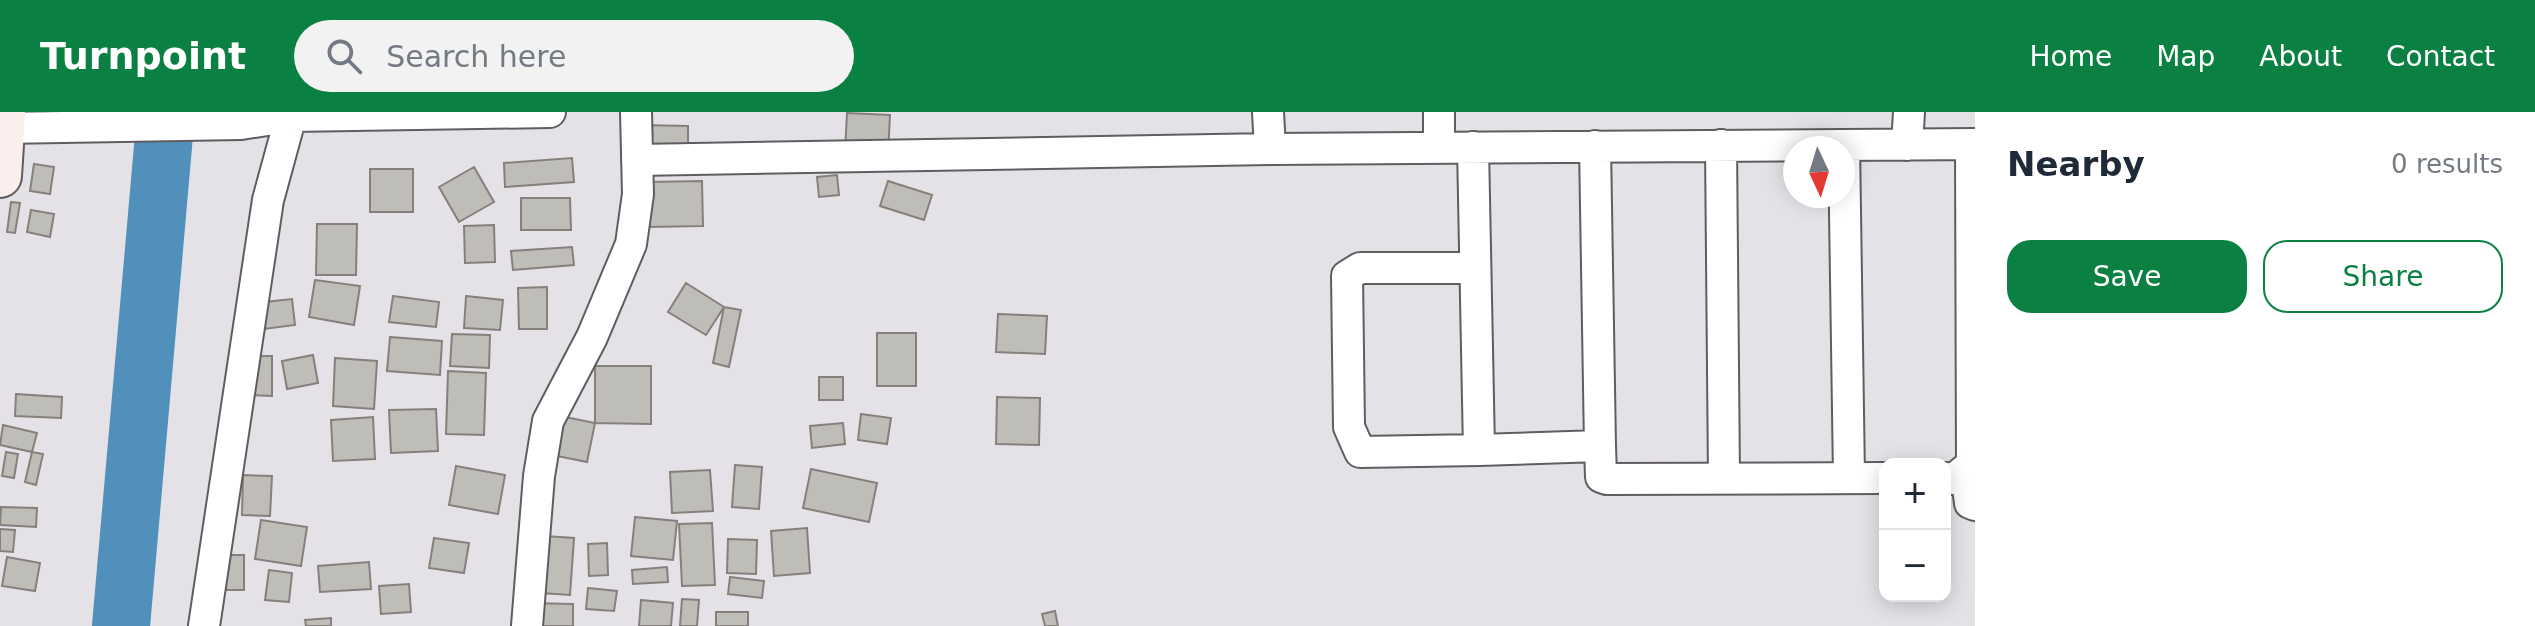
<!DOCTYPE html>
<html lang="en">
<head>
<meta charset="utf-8">
<style>
  :root { --surface:#fff; --page:#f2f2f3; --text:#1f2937; --muted:#747a83; --line:#e0e1e3; --accent:#0b8043 }
  body { margin:0; font-family:"DejaVu Sans",sans-serif; background:var(--page); color:var(--text) }
  .controls { position:absolute; right:24px; bottom:24px; display:grid; overflow:hidden; border-radius:16px; box-shadow:0 4px 20px #0003 }
  .controls button { width:72px; height:72px; display:grid; place-items:center; padding:0; border:0; border-bottom:2px solid var(--line); background:var(--surface); color:var(--text); font:40px sans-serif }
  .compass { position:absolute; left:1783px; top:24px; width:72px; height:72px; border-radius:50%; background:var(--surface); box-shadow:0 4px 20px #0003; rotate:176deg }
  .list { margin:0; padding:0; list-style:none }
  h2 { display:flex; justify-content:space-between; align-items:center; height:104px; margin:0; padding:0 32px; font-size:34px }
  h2 small { font-size:26px; font-weight:400; color:var(--muted) }
  .actions { display:flex; gap:16px; padding:24px 32px }
  .actions a { flex:1; padding:18px 0; border:2px solid var(--accent); border-radius:24px; text-align:center; font-size:28px; color:var(--accent) }
  .actions .main { background:var(--accent); color:#fff }
  .icon { flex:none; width:44px; height:44px; fill:none; stroke:currentColor; stroke-width:2; stroke-linecap:round; stroke-linejoin:round }
  .map { position:relative; flex:none; width:1975px; height:514px; overflow:hidden }
  header { display:flex; align-items:center; gap:48px; box-sizing:border-box; height:112px; padding:0 40px; background:var(--accent); color:#fff }
  header strong { font-size:38px }
  nav { display:flex; gap:44px; margin-inline-start:auto; font-size:28px }
  .search { width:560px; height:72px; background:var(--page); display:flex; align-items:center; gap:20px; box-sizing:border-box; padding:0 28px; border-radius:44px; color:var(--muted); font-size:30px }
  main { display:flex }
  aside { flex:1; background:var(--surface) }
  .map>svg:first-child { display:block }
</style>
</head>
<body>
<header>
<strong>Turnpoint</strong>
<div class="search"><svg class="icon" aria-label="search" viewBox="0 0 24 24"><circle cx="10" cy="10" r="6"/><path d="M15 15l6 6"/></svg>Search here</div>
<nav><a>Home</a><a>Map</a><a>About</a><a>Contact</a></nav>
</header>
<main>
<div class="map">
<svg width="1975" height="514" viewBox="0 0 1975 514">
  <rect width="100%" height="100%" fill="#e5e2e7"/>
  <g fill="none" stroke-linecap="round" stroke-linejoin="round">
    <!-- river -->
    <path stroke="#5090bb" stroke-width="58" d="M121,514L166,0"/>
  </g>
  <!-- building -->
  <path fill="#bfbdb8" stroke="#84817d" stroke-width="2" d="M847,1L890,3L888,42L845,41Z
    M641,13L688,14V33L641,34Z
    M572,46L574,70L505,75L504,51Z
    M34,52L54,55L50,82L30,79Z
    M474,55L494,90L459,110L439,75Z
    M370,57H413V100H370Z
    M837,63L839,83L819,85L817,65Z
    M702,69L703,114L647,115L646,70Z
    M888,69L932,83L924,108L880,94Z
    M521,86H570L571,118H521Z
    M11,90L20,91L15,121L7,120Z
    M31,98L54,102L50,125L27,120Z
    M317,112H357L356,163H316Z
    M494,113L495,150L465,151L464,114Z
    M572,135L574,153L513,158L511,139Z
    M315,168L360,174L354,213L309,205Z
    M686,171L724,195L706,223L668,200Z
    M547,175V217H519L518,176Z
    M393,184L439,190L436,215L389,210Z
    M466,184L503,188L500,218L464,216Z
    M292,187L295,213L249,219L246,192Z
    M724,195L741,198L729,255L713,251Z
    M998,202L1047,204L1045,242L996,240Z
    M877,221H916V274H877Z
    M452,222L490,223L489,256L450,254Z
    M390,225L442,229L440,263L387,259Z
    M313,243L318,271L287,277L282,249Z
    M250,244H272V284L250,283Z
    M335,246L377,249L374,297L333,294Z
    M595,254H651V312L595,311Z
    M448,259L486,261L484,323L446,322Z
    M819,265H843V288H819Z
    M16,282L62,285L61,306L15,304Z
    M997,285L1040,286L1039,333L996,332Z
    M436,297L438,339L391,341L389,298Z
    M861,302L891,306L887,332L858,328Z
    M373,305L375,347L333,349L331,308Z
    M565,305L595,311L587,350L557,344Z
    M843,311L845,332L812,336L810,314Z
    M3,313L37,321L32,340L0,333Z
    M6,340L18,342L14,366L2,364Z
    M32,340L43,342L36,373L25,370Z
    M735,353L762,355L759,397L732,395Z
    M456,354L505,363L498,402L449,393Z
    M811,357L877,371L869,410L803,396Z
    M710,358L713,399L672,401L670,360Z
    M243,363L272,364L270,404L242,403Z
    M1,395L37,396L36,415L0,413Z
    M635,405L677,409L673,448L631,444Z
    M261,408L307,415L301,454L255,447Z
    M712,411L715,473L682,474L679,412Z
    M807,416L810,461L774,464L771,419Z
    M0,417L15,418L13,440L0,439Z
    M545,424L574,426L570,483L541,481Z
    M434,426L469,431L464,461L429,456Z
    M728,427L757,428L756,462L727,461Z
    M607,431L608,463L589,464L588,432Z
    M226,443H244V478H226Z
    M7,445L40,451L35,479L2,474Z
    M369,450L371,477L320,480L318,454Z
    M667,455L668,470L633,472L632,458Z
    M269,458L292,461L289,490L265,488Z
    M730,465L764,469L762,486L728,482Z
    M409,472L411,500L381,502L379,474Z
    M588,476L617,479L614,499L586,497Z
    M682,487L699,488L697,514H680Z
    M641,488L673,491L671,514H639Z
    M529,491L573,492V514H528Z
    M1055,499L1058,514H1045L1042,502Z
    M716,500H748V514H716Z
    M331,506V514H306L305,508Z"/>
  <g fill="none" stroke-linecap="round" stroke-linejoin="round">
    <defs>
      <path id="minor" d="M1439,0V35
        M3,16L241,12L292,4L550,0
        M1721,33L1724,366
        M1844,33L1849,365
        M1907,33L1909,0
        M1595,34L1600,334
        M1473,35L1479,338L1600,334L1601,365L1607,367L1885,366
        M1270,37L1975,32
        M637,48L1270,37L1268,0
        M1474,156H1360L1347,164L1349,315L1360,340L1479,338
        M1966,360L1970,391L1975,393
        M1945,366L1954,367L1972,352L1971,32
        M204,514L268,88L292,0
        M527,514L539,364L548,309L592,225L631,132L638,82L636,0"/>
      <path id="secondary" d="M0,64L4,0"/>
    </defs>
    <!-- minor casing -->
    <use href="#minor" stroke="#605d61" stroke-width="34"/>
    <!-- secondary casing -->
    <use href="#secondary" stroke="#605d61" stroke-width="46"/>
    <!-- minor -->
    <use href="#minor" stroke="#fff" stroke-width="30"/>
    <!-- secondary -->
    <use href="#secondary" stroke="#fbefee" stroke-width="42"/>
  </g>
</svg>
<div class="controls">
<button>+</button>
<button>−</button>
</div>
<svg class="compass" viewBox="-18 -18 36 36"><path d="M0-13l5 13h-10z" fill="#e53935"/><path d="M0 13l5-13h-10z" fill="#747a83"/></svg>
</div>
<aside>
<h2>Nearby<small>0 results</small></h2>
<ul class="list">
</ul>
<div class="actions"><a class="main">Save</a><a>Share</a></div>
</aside>
</main>
</body>
</html>
